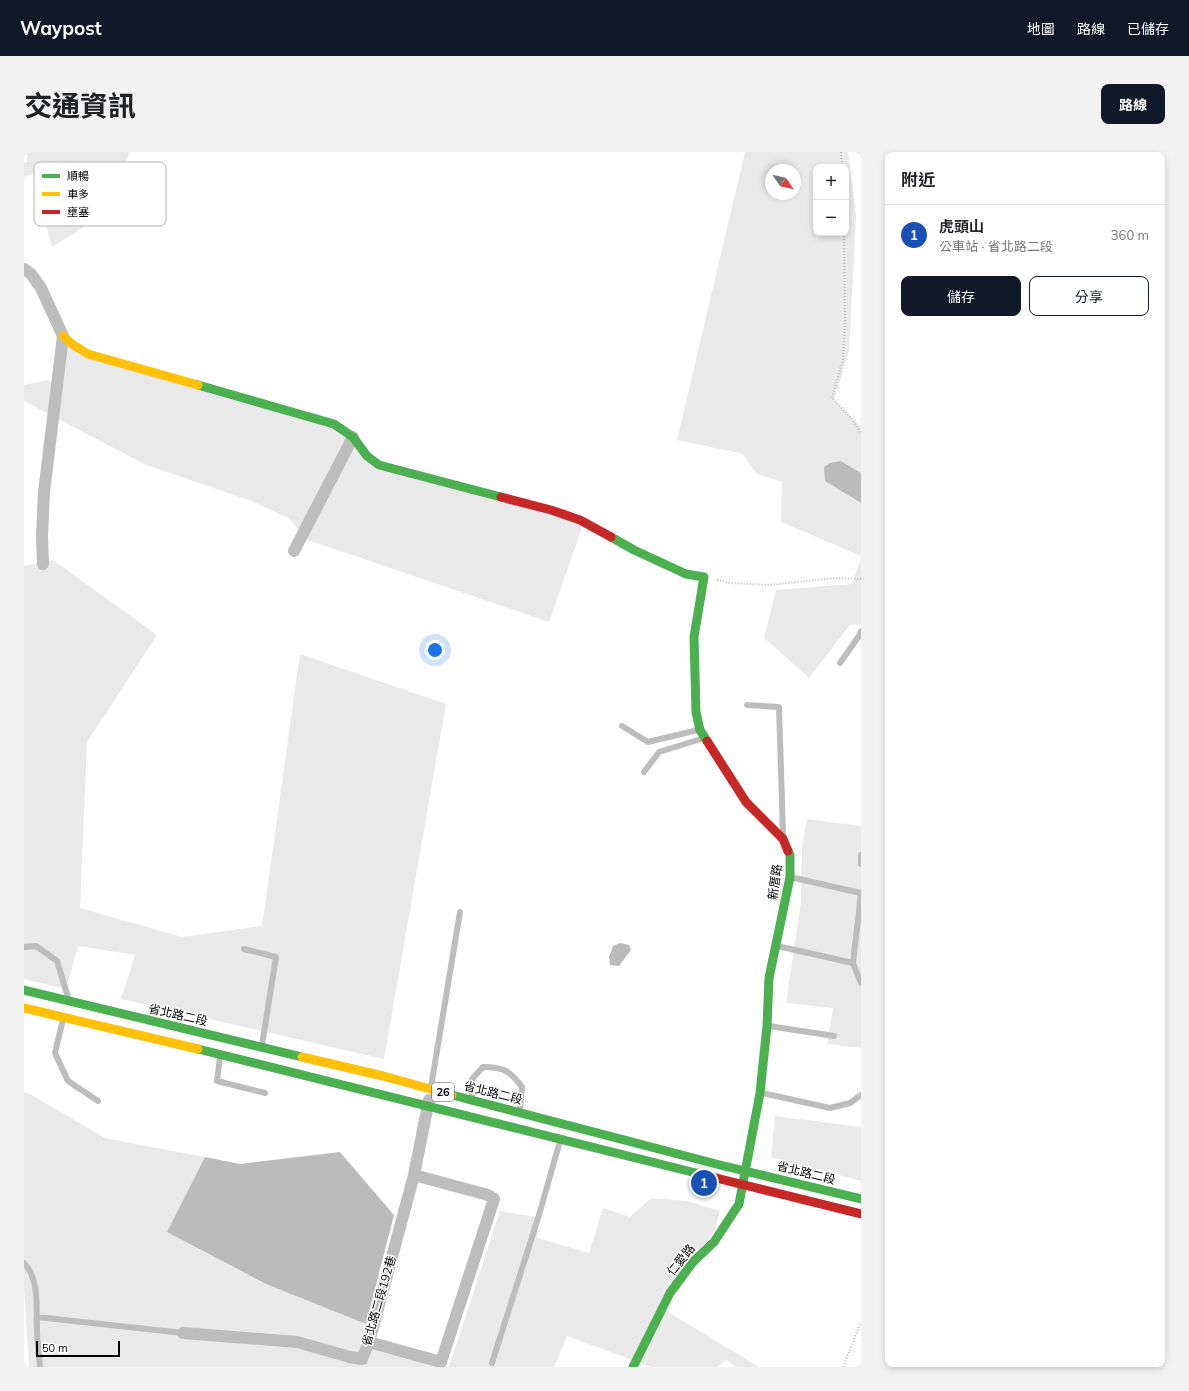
<!DOCTYPE html>
<html lang="zh-TW">
<head>
<meta charset="utf-8">
<style>
  :root { --surface:#fff; --page:#f2f2f2; --text:#202124; --muted:#757577; --line:#e0e0e0; --accent:#111827 }
  body { margin:0; font-family:Mulish,"Noto Sans TC",sans-serif; background:var(--page); color:var(--text) }
  .controls { position:absolute; right:12px; top:12px; display:grid; overflow:hidden; border-radius:8px; box-shadow:0 2px 6px #0003 }
  .controls button { width:36px; height:36px; display:grid; place-items:center; padding:0; border:0; border-bottom:1px solid var(--line); background:var(--surface); color:var(--text); font:20px sans-serif }
  .compass { position:absolute; left:741px; top:12px; width:36px; height:36px; border-radius:50%; background:var(--surface); box-shadow:0 2px 6px #0003; rotate:124deg }
  .scale { position:absolute; left:12px; bottom:10px; width:84px; box-sizing:border-box; padding-left:4px; border:2px solid #000; border-top:0; font-size:11px; line-height:14px; white-space:nowrap; color:#000; -webkit-text-stroke:3px #fff; paint-order:stroke }
  .you { position:absolute; left:411px; top:498px; width:14px; height:14px; margin:-10px; border:3px solid #fff; border-radius:50%; background:#1a73e8; box-shadow:0 0 0 6px #1a73e833 }
  .badge { display:grid; place-items:center; width:26px; height:26px; border-radius:50%; background:var(--accent); color:#fff; font-size:13px; font-weight:700 }
  .pin { position:absolute; translate:-50% -50%; border:2px solid #fff; box-shadow:0 1px 4px #0006 }
  .list { margin:0; padding:0; list-style:none }
  h2 { display:flex; justify-content:space-between; align-items:center; height:52px; margin:0; padding:0 16px; font-size:17px }
  h2 small { font-size:13px; font-weight:400; color:var(--muted) }
  .list li { display:grid; grid-template-columns:26px 1fr auto; gap:12px; align-items:center; box-sizing:border-box; height:60px; padding:0 16px; border-top:1px solid var(--line) }
  .list b { display:block; font-size:15px; white-space:nowrap }
  .list p { margin:0; font-size:13px; white-space:nowrap; color:var(--muted) }
  .list em { font-size:13px; font-style:normal; color:var(--muted) }
  .actions { display:flex; gap:8px; padding:12px 16px }
  .actions a { flex:1; padding:9px 0; border:1px solid var(--accent); border-radius:8px; text-align:center; font-size:14px; color:var(--accent) }
  .actions .main { background:var(--accent); color:#fff }
  .map { position:relative; flex:none; width:837px; height:1215px; overflow:hidden; border-radius:8px }
  header { display:flex; align-items:center; gap:24px; box-sizing:border-box; height:56px; padding:0 20px; background:var(--accent); color:#fff }
  header strong { font-size:19px }
  nav { display:flex; gap:22px; margin-inline-start:auto; font-size:14px }
  .intro { display:flex; align-items:center; justify-content:space-between; box-sizing:border-box; height:96px; padding:0 24px }
  h1 { margin:0; font-size:28px }
  .button { padding:10px 18px; border-radius:8px; background:var(--accent); color:#fff; font-size:14px; font-weight:700 }
  main { display:flex; gap:24px; padding:0 24px }
  aside { flex:1; background:var(--surface); border-radius:8px; box-shadow:0 2px 6px #0003 }
  .map>svg:first-child { display:block }
</style>
</head>
<body>
<header>
<strong>Waypost</strong>
<nav><a>地圖</a><a>路線</a><a>已儲存</a></nav>
</header>
<div class="intro"><h1>交通資訊</h1><a class="button">路線</a></div>
<main>
<div class="map">
<svg width="837" height="1215" viewBox="0 0 837 1215">
  <rect width="100%" height="100%" fill="#fff"/>
  <!-- green -->
  <path fill="#e9e9e9" fill-rule="evenodd" d="M3,0H105L104,5L79,50L63,73L28,95L9,22L0,25V10H3Z
    M721,0H824L832,65L825,199L810,249L837,275V321L817,309L801,329L837,351V404L757,370L758,330L733,322L719,302L653,288ZM792,15H822V81H792ZM747,18H771V42H747Z
    M44,180L52,195L317,278L349,309L559,373L525,470L284,388L264,366L230,350L120,312L0,249V233L24,228L35,238Z
    M837,407V472L826,473L785,526L740,486L752,438L828,432Z
    M29,408L133,483L63,590L56,756L158,785L238,774L276,502L422,552L360,907L97,847L111,803L54,794L42,837L0,827V414Z
    M783,667L837,674V896L803,892L809,856L762,851L777,750L778,695Z
    M0,940L6,942L81,986L181,1005L143,1080L242,1132L342,1172L348,1195L414,1215H5L0,1135Z
    M751,964L837,975V1029L747,1005Z
    M627,1046L663,1049L696,1059L691,1078L636,1155L735,1215H712L702,1208L693,1215H627L543,1184L530,1215H425L476,1059L512,1065L514,1086L565,1101L579,1056L606,1065Z"/>
  <!-- water -->
  <path fill="#bbb" d="M817,309L837,321V351L801,329L800,315L806,311Z
    M596,791L605,793L607,798L595,814L586,813L585,805L589,794Z
    M316,1000L370,1063L342,1172L242,1132L143,1080L181,1005L216,1012Z"/>
  <g fill="none" stroke-linecap="round" stroke-linejoin="round">
    <!-- path -->
    <path stroke="#b8b8b8" stroke-width="2" stroke-dasharray="1 2" stroke-linecap="butt" d="M817,0L818,15
      M820,81L821,170L819,207L808,246L828,267L837,282
      M693,428L706,431L745,433L811,426L837,427
      M819,1215L837,1170"/>
    <!-- lane -->
    <path stroke="#bdbdbd" stroke-width="6" d="M816,511L835,484L837,479
      M723,553L755,555L759,682
      M598,574L624,590L674,578
      M620,620L635,600L680,586
      M837,703V712
      M766,725L837,741
      M753,794L829,811L837,742
      M0,795L12,794L33,809L44,845
      M220,797L252,805L238,893
      M829,811L837,831
      M39,867L31,901L44,929L74,949
      M745,874L810,884
      M196,905L193,929L241,941
      M407,935L436,760
      M738,941L806,956L826,951L837,943
      M448,945V927L459,915C480,915 486,919 498,935L496,958
      M0,1111C16,1127 12,1157 13,1177C13,1190 15,1202 16,1215
      M13,1165L159,1181
      M468,1211L515,1063L536,989"/>
    <!-- street -->
    <path stroke="#bdbdbd" stroke-width="12" d="M0,117L7,122L17,136L39,184L20,340L18,384L19,412
      M270,399L329,285
      M159,1181L273,1190L326,1205L338,1207L345,1190L390,1023L405,948
      M345,1190L417,1210L470,1047L464,1043L390,1023"/>
    <!-- fast -->
    <path stroke="#4caf50" stroke-width="9" d="M174,233L310,272L329,285L343,304L355,313L477,345
      M587,385L610,398L662,422L680,425L670,485L672,560L676,578L683,589
      M0,838L278,905
      M174,897L676,1022
      M428,943L696,1013L837,1047
      M609,1215L646,1141L669,1110L690,1090L715,1052L736,941L743,874L745,826L766,725V703L764,699"/>
    <!-- slow -->
    <path stroke="#ffc107" stroke-width="9" d="M39,184L48,192L64,202L174,233
      M0,856L174,897
      M278,905L359,924L428,943"/>
    <!-- jam -->
    <path stroke="#c62828" stroke-width="9" d="M477,345L527,358L556,368L587,385
      M683,589L722,650L759,687L764,699
      M676,1022L837,1062"/>
  </g>
  <g text-anchor="middle" stroke-width="3" stroke-linejoin="round" paint-order="stroke">
    <!-- shield labels -->
    <rect fill="#fff" stroke="#4c4c4c" stroke-width="1" x="408" y="931" width="22" height="18" rx="3"/>
    <g font-size="11" font-weight="bold" fill="#000">
      <text x="419" y="944">26</text>
    </g>
    <!-- street labels -->
    <g font-size="12" fill="#000" stroke="#fff">
      <text transform="translate(751 730) rotate(-82)" y="4">新厝路</text>
      <text transform="translate(154 863) rotate(13)" y="4">省北路二段</text>
      <text transform="translate(469 941) rotate(14)" y="4">省北路二段</text>
      <text transform="translate(782 1021) rotate(14)" y="4">省北路二段</text>
      <text transform="translate(657 1108) rotate(-51)" y="4">仁愛路</text>
      <text transform="translate(355 1149) rotate(-74)" y="4">省北路二段192巷</text>
    </g>
  </g>
  <!-- legend -->
  <rect x="10" y="10" width="132" height="64" rx="6" fill="#fff" stroke="#b2b2b2" stroke-width="1"/>
  <rect x="18" y="22" width="18" height="4" fill="#4caf50"/>
  <rect x="18" y="40" width="18" height="4" fill="#ffc107"/>
  <rect x="18" y="58" width="18" height="4" fill="#c62828"/>
  <g font-size="11" fill="#000">
    <text x="43" y="28">順暢</text>
    <text x="43" y="46">車多</text>
    <text x="43" y="64">壅塞</text>
  </g>
</svg>
<div class="controls">
<button>+</button>
<button>−</button>
</div>
<svg class="compass" viewBox="-18 -18 36 36"><path d="M0-13l5 13h-10z" fill="#e53935"/><path d="M0 13l5-13h-10z" fill="#757577"/></svg>
<div class="scale">50 m</div>
<div class="you"></div>
<div class="pin badge" style="left:680px;top:1031px;background:#1a4fb4">1</div>
</div>
<aside>
<h2>附近<small></small></h2>
<ul class="list">
<li><span class="badge" style="background:#1a4fb4">1</span><div><b>虎頭山</b><p>公車站 · 省北路二段</p></div><em>360 m</em></li>
</ul>
<div class="actions"><a class="main">儲存</a><a>分享</a></div>
</aside>
</main>
</body>
</html>
